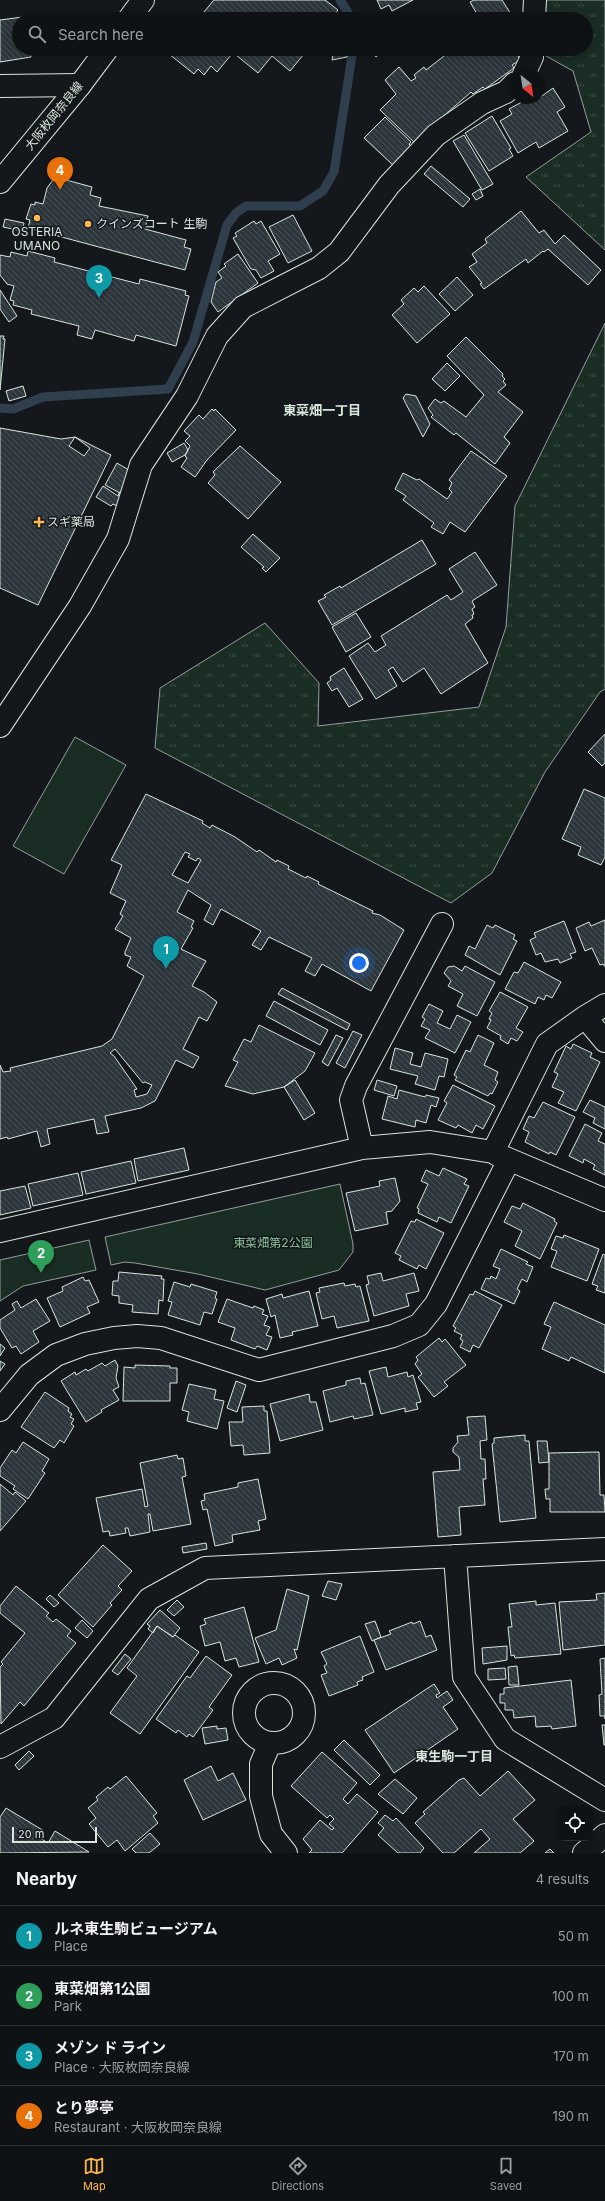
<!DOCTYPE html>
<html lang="en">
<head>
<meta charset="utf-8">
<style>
  :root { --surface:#0f1215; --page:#1d2022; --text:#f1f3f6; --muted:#9b9ea0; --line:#2f3234; --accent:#ffb74d }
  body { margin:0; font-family:Inter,"Noto Sans JP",sans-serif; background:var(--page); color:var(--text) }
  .controls { position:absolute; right:12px; bottom:12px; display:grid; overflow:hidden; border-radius:8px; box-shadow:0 2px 10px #0003 }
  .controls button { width:36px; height:36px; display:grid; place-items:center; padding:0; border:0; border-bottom:1px solid var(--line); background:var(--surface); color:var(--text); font:20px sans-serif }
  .compass { position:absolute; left:509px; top:68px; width:36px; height:36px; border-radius:50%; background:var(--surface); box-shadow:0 2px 10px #0003; rotate:150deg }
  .scale { position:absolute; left:12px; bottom:10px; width:85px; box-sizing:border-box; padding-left:4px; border:2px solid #d8e6dc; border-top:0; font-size:11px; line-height:14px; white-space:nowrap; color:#d8e6dc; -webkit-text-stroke:3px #14181c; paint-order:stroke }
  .you { position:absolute; left:359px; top:963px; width:14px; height:14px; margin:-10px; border:3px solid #fff; border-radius:50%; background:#1a73e8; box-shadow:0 0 0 6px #1a73e833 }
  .badge { display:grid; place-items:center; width:26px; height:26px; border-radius:50%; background:var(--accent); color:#fff; font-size:13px; font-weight:700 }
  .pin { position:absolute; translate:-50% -33px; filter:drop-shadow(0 1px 2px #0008) }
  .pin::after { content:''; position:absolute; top:21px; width:14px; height:12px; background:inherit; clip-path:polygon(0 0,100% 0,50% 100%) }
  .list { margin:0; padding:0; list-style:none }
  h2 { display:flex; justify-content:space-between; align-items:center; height:52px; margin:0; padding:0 16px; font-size:17px }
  h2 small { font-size:13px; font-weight:400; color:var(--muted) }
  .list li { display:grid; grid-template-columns:26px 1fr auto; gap:12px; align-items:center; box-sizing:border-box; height:60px; padding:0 16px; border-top:1px solid var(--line) }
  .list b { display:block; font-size:15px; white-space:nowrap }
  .list p { margin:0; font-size:13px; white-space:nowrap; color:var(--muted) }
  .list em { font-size:13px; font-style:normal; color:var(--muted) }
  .icon { flex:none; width:22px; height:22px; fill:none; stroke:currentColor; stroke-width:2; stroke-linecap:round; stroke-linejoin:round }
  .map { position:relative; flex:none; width:605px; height:1853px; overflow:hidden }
  .search { position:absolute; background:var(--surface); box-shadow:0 2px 10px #0003; left:12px; right:12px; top:12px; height:44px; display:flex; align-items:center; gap:10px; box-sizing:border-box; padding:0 14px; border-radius:22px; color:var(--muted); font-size:15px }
  .sheet { height:292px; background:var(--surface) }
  nav { display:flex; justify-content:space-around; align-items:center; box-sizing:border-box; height:56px; border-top:1px solid var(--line); background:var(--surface); font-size:11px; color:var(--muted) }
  nav a { display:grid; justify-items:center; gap:2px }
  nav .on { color:var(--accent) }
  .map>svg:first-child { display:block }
</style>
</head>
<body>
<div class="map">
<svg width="605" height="1853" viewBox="0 0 605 1853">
  <defs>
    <pattern id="grass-tufts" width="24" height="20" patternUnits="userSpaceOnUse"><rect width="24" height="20" fill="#1a2d24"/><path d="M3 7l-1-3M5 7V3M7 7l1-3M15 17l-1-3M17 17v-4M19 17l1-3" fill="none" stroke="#3b4b43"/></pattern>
    <pattern id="building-back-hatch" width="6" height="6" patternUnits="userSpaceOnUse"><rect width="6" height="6" fill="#2c363c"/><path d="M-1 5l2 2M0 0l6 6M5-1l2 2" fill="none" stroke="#4a5358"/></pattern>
  </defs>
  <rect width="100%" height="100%" fill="#14181c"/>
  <!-- grass -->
  <path fill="url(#grass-tufts)" stroke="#939e99" d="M546,0H605V250L526,177L591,132L573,71L546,56V49H586V19H545Z
    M605,323V689L600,692L545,772L492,873L451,903L155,748L160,688L265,623L319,683L318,726L479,707L506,627L515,506Z"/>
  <!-- park -->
  <path fill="#1a2d24" stroke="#939e99" d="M75,737L126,765L64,874L13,846Z
    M340,1184L353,1244V1252L339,1270L265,1290L198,1274L135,1263L125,1262L111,1265L105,1237Z
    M89,1240L96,1270L23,1286L0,1301V1260Z"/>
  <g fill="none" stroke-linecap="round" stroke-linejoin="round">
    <!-- stream -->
    <path stroke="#2f3f4d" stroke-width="9" d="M340,0L352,19
      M0,408L13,409L43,397L168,389L193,342L227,225L236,213L246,206H300L323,191L334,172L353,49"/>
  </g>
  <!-- building -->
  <path fill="url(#building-back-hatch)" stroke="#d8e6dc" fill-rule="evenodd" d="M214,0H325L338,10L331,19H265L262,17L261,19H198Z
    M377,0H413L392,11L389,5L381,9Z
    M474,0H502L514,19H480L470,2Z
    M30,16L31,19H19V49L41,51L30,52L31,57L0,62V20Z
    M174,49H236L217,72L211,66L204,75L198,69L194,74L169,54Z
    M240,49H308L290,71L272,56L258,73L236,55Z
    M334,49H348L347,57L332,60Z
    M369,49H386L376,57Z
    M453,49H471L476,54L483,49H522V53L518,56L520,60L512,65L514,68L485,89L483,87L473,94L471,92L414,142L380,110L396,94L385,80L399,67L411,81L416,78L414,75L424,67L426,70Z
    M553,88L565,107L557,112L568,131L539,148L536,142L518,153L500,121L512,114L509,109L529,98H539Z
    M492,116L511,148L509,149L513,156L489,171L465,133Z
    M385,117L411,142L409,144L412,147L394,166L364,138Z
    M464,135L493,184L482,190L453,141Z
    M431,166L470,199L463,207L424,174Z
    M55,177L92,187L90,195L101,198L99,206L148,216L145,229L186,240L184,247L191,249L185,270L28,228L30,220L26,219L31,204L35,205V202L43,204L47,188Z
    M480,189L483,196L476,200L472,194Z
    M521,211L539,233L544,230L555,244L564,235L601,270L588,285L548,249L544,252L543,251L528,263L526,259L484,289L480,284L482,283L469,267L477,262L472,254L487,243L485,239Z
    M293,215L312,251L288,263L269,227Z
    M5,219L24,223L22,231L3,227Z
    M254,221L256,224L261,221L280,254L268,261L274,271L261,278L256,270L251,269L233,238L237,236L235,233Z
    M28,251L55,258L54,262L139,284L140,279L186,291L185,295L189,296L176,346L136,335L134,341L95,330L92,339L77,335L79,326L31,314L32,310L13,305L14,301L10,300L14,286L7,284L0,275V255L10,257L11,252L27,256Z
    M238,254L258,283L218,312L211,302L216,282L222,278L218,272L226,266L224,264Z
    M457,277L473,295L455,311L439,294Z
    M424,286L450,314L417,343L392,315L404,304L401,300L414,288L418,292Z
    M0,290L17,316L9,322L0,309Z
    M0,336H4L3,339H5L0,390Z
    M466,337L503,374L502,376L505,379L503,381L506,385L498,392L523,412L504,437L510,443L495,464L456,433L454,435L431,417L433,415L428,408L435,399L441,403L444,401L466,417L484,395L447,356Z
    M447,363L460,376L445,391L432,379Z
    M23,386L26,396L9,401L6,391Z
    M406,394L416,396L430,424L423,437L403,398Z
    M212,409L214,411L215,409L236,430L207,460L195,477L181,467L187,458L185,456L190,446L185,441L190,436L184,431L199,415L203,419Z
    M0,428L61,439L75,437L111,455L38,605L0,588Z
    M75,437L90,448L84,456L69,446Z
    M184,443L188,450L185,455L172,462L167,453Z
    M240,446L281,482L248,519L208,483L215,475L213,472Z
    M471,451L507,476L465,532L450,522L443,534L431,527L434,523L403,500L406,496L395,489L403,473L417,480L419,479L447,499L452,492L449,489L452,483L449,480Z
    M117,463L132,472L120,493L105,485Z
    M103,486L118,496L119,493L123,496L119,507L113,504L111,506L96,497Z
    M253,534L280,558L266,572L262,568L264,567L241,547Z
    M422,540L436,564L332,625L318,601L326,597L324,595L340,586L341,588Z
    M475,552L497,585L472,601L475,607L472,609L474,614L472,615L473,618L465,624L488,663L441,694L424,668L403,682L393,667L388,670L397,686L376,699L349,656L368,643L375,652L386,645L381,636L447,595L451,600L463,592L449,569Z
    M356,613L371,637L346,652L332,627Z
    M344,668L363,699L349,707L337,688L332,691L327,683L331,680L330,677Z
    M605,734V763L602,766L588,752Z
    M584,789L605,798V857L601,865L578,855L581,847L562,839Z
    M146,794L203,821L202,823L210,828L212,825L235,837L257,852L259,850L276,862L277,860L289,866L288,869L306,878L307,876L319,882L318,884L373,911L372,913L380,915L404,930L371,991L322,964L315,976L305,971L312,958L269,937L261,950L252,945L261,931L221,909L213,925L204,920L211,905L188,890L177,912L194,921L191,927L193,928L181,949L206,961L192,986L204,992L217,1002L207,1021L199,1017L183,1049L199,1057L193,1068L176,1060L155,1101L141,1108L105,1116L109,1132L97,1134L94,1119L47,1129L50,1144L41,1147L37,1131L8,1139L7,1137L0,1139V1065L3,1072L11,1071L10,1068L102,1046L112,1039L144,976L127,966L131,957L125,955V952L131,938L115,929L123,916L120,914L126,901L110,893L122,865L111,860ZM185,852L190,854L188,857L196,861L198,858L201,860L188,883L172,875ZM115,1049L143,1083L145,1082L152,1085L147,1094L136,1097L134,1090L137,1089L114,1056L110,1053Z
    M605,920V966H604L603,964L600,965L592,948L585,951L576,928L589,922L591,926Z
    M564,921L576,952L570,954L572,958L560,963L558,959L545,962L541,953L536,955L530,940L536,937L534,933Z
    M487,925L493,928L495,925L515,935L513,939L517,941L500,975L465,955L469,946L475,949Z
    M524,962L561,982L552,998L546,995L544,1000L538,997L535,1004L505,989L514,972L518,973Z
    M454,966L462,971L465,966L495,982L477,1016L457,1006L463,994L448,986L451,981L444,973L448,967Z
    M282,988L350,1024L347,1030L278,994Z
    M500,992L528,1007L516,1028L523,1032L517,1041L511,1038L508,1044L500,1039L501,1036L487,1028L491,1020L489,1019L492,1013L489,1011Z
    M274,1001L328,1030L320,1045L266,1016Z
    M429,1004L443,1011L437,1023L450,1029L457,1015L471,1022L455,1053L425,1038L430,1030L421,1026L425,1019L422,1017Z
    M259,1025L315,1053L305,1071L284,1087L253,1094L225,1086L238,1062L233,1060L244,1039L251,1042Z
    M353,1031L362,1035L345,1068L336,1063Z
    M336,1035L343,1038L328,1066L322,1062Z
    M478,1035L494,1043L484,1065L498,1072L495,1080L498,1082L492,1094L490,1093L488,1096L455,1080L457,1077L454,1075L466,1050L470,1052Z
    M573,1044L592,1053L590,1057L600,1062L576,1111L558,1103L564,1092L552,1087L558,1074L554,1072L566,1046L571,1049Z
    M395,1048L413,1053L410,1064L421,1067L425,1053L448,1059L444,1077L439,1076L435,1090L415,1084L418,1076L390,1069Z
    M295,1080L315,1113L304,1120L284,1087Z
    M377,1080L397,1086L394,1096L374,1090Z
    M453,1085L495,1106L483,1129L476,1125L472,1133L458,1125L456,1128L438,1120L447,1103L444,1101Z
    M399,1090L425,1097L426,1095L439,1098L436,1107L431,1105L426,1123L416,1120L415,1127L382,1119L388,1096L397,1099Z
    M590,1100L605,1107V1129L593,1123L595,1118L583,1112Z
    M543,1102L575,1117L556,1155L550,1152L549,1154L525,1142L529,1132L523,1129L529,1116L534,1118Z
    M585,1124L602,1133L598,1141L605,1144V1175L593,1169L595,1165L584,1159L583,1163L569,1156Z
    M184,1148L189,1170L138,1181L134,1159Z
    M131,1161L136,1183L86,1194L81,1172Z
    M443,1168L467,1179L464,1184L469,1186L451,1223L439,1217L437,1222L418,1213L419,1209L417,1208L428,1184L421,1181L426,1170L439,1176Z
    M78,1173L83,1195L33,1206L28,1184Z
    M395,1178L400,1201L392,1211L386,1212L388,1224L355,1231L346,1193L380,1186L379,1181Z
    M25,1186L31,1208L0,1215V1191Z
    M523,1203L555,1219L554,1221L557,1223L540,1259L515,1246L522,1231L504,1222L512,1206L520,1209Z
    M416,1219L444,1233L426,1269L419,1265L417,1269L399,1260L401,1256L395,1253L411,1221L415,1222Z
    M564,1235L599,1249L587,1281L551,1267L557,1251L551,1249L556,1236L563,1238Z
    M501,1249L528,1262L526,1264L533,1267L527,1282L522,1279L517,1289L520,1291L514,1304L481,1289L486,1278L490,1279L491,1276L496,1279L500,1269L493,1266Z
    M603,1254L605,1255V1293L596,1290L598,1286L592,1284Z
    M119,1272L162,1276L161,1279H164L163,1301L159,1300L158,1314L132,1312L133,1305L119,1303V1296L112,1295L113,1281H118Z
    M381,1273L383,1281L414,1273L419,1291L406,1294L409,1306L374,1316L366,1285L369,1284L367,1276Z
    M83,1277L85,1281L89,1280L99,1302L87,1307L90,1313L60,1327L47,1298L63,1291L62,1287Z
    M174,1282L190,1287L191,1284L217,1292L215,1298L217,1299L212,1314L204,1312L200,1325L168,1315L172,1302L168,1301Z
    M344,1283L345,1286L355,1284L356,1287L360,1286L369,1321L337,1328L334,1316L322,1319L316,1293L320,1292L319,1288Z
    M309,1291L318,1326L292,1332L293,1335L280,1338L275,1315L271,1317L266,1299L282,1294L283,1298Z
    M475,1291L502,1305L479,1348L473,1345L470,1352L460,1347L463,1341L460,1339L462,1335L454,1331L456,1328L453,1326L470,1294L473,1295Z
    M36,1299L50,1321L33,1331L39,1342L21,1354L16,1346L12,1348L0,1328V1320L15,1310L12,1304L17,1301L21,1308Z
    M227,1299L253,1308L254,1306L264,1310L262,1314L268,1316L264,1325L270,1327L266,1335L272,1337L267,1350L257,1346L255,1349L231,1340L235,1328L218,1322Z
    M554,1302L605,1325V1373L571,1357L569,1361L542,1349L551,1327L544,1324Z
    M439,1338L442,1342L445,1339L466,1365L444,1382L448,1386L434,1397L418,1377L422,1374L415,1364L418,1360L416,1357Z
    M0,1344L5,1348L0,1356Z
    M115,1360L118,1366L116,1378L119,1387L113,1390L119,1400L101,1410L102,1412L86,1422L61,1381L75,1372L76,1375L86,1369L88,1371L102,1363L105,1366Z
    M0,1361L5,1364L0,1371Z
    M135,1365L170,1366V1368H177V1383H170V1401H123L124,1367L135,1368Z
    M386,1367L388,1377L407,1372L408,1377L413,1375L421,1402L416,1403L418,1409L405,1412V1408L381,1414L369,1371Z
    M360,1378L361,1384L365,1383L373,1415L354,1419L353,1416L330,1422L323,1391L346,1385V1381Z
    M236,1381L246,1385L237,1412L227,1408Z
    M189,1384L216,1390L214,1399L224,1401L217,1429L187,1421L189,1412L182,1410Z
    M45,1392L69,1408L68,1411L72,1414L70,1417L74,1419L71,1424L74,1426L64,1443L60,1440L54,1448L21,1427Z
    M309,1394L310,1402H316L323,1430L280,1441L270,1404Z
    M264,1406V1411H267L270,1453L244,1455L243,1445L231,1446L229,1422H243L242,1407Z
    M485,1416L487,1440L480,1441L481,1459H485L486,1479H483L485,1505L459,1507L461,1535L438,1537L433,1472L460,1470L459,1457L453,1452V1448L458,1442L457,1436L469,1435L467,1417Z
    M525,1435V1441H529L536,1518L500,1522L492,1444L494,1443V1438Z
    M537,1441H547L549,1462L539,1463Z
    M23,1442L49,1459L42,1471L45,1473L28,1499L13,1489L15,1486L0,1476V1468L12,1450L16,1453Z
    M599,1452L600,1495H604L605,1512H550V1499H546L545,1489H549V1453Z
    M177,1455L178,1459L183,1458L186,1476L182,1477L191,1524L153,1531L150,1514H148L150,1532L130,1536L128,1528H125L126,1533L110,1536L109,1531L103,1532L96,1498L142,1489L145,1507L148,1506L140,1463Z
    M258,1479L266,1519L258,1521L260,1530L232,1535L233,1542L215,1546L207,1509L203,1510L201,1501L205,1500L204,1494L238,1487V1483Z
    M0,1484L13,1495L15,1492L26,1501L0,1531Z
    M206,1543L207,1549L183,1553L182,1547Z
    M103,1545L132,1571L118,1586L122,1590L110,1603L112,1605L93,1627L58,1595Z
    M328,1581L342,1584L336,1600L322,1596Z
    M16,1586L49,1613L46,1616L53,1622L56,1619L71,1631L67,1636L76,1643L24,1706L20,1702L1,1724L0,1667L3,1664L1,1662L25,1633L0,1613V1606Z
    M287,1589L309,1596L297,1650L294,1649L297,1658L282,1665L279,1658L266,1664L255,1638L276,1630Z
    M605,1593V1645L563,1650L559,1602L597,1600L596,1594Z
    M50,1595L59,1603L54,1607L46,1599Z
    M177,1600L184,1607L174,1616L167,1610Z
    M536,1601V1605L555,1603L561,1654L515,1658L514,1655L511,1656L508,1627H512L509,1604Z
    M244,1607L259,1662L239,1667L236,1658L225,1661L220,1642L205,1646L200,1626L206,1624L204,1619Z
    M160,1610L180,1628L173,1637L157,1626L153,1633L148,1629L150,1626L147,1624Z
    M82,1620L93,1631L87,1638L75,1628Z
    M375,1621L381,1637L372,1641L365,1624Z
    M420,1621L426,1637L431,1635L437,1650L386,1670L374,1640L391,1634L389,1631L412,1622L413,1624Z
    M157,1626L173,1637L175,1635L199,1652L140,1734L110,1713L137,1676L127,1668Z
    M360,1636L374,1672L362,1677L363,1680L357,1682L358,1685L329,1696L321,1675L327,1673L324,1666L327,1664L321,1652Z
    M507,1646V1660L483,1664L482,1648Z
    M125,1654L131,1659L118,1675L112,1671Z
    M206,1656L232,1675L209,1707L213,1710L193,1737L189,1734L187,1737L178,1730L176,1733L156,1719L187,1676L190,1678Z
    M605,1658V1719V1716H600L599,1695L602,1694L600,1659Z
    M517,1666L519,1685H509L508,1667Z
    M505,1668L506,1679L488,1680V1669Z
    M571,1680L576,1726L552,1729L551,1726L536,1727L535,1716L514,1718L513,1710H505V1703H500V1694H504V1688Z
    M434,1684L440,1693L436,1695L437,1698L447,1691L453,1700L443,1707L458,1729L394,1773L365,1730Z
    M602,1725H605V1745H604Z
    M217,1726V1729L226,1728L228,1740L205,1744L202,1728Z
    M344,1740L380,1775L370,1785L334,1750Z
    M29,1751L34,1756L19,1770L15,1765Z
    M322,1752L357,1783L343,1799L348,1804L357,1794L378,1812L342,1853H309L312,1850L303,1839L320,1820L332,1830L334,1828L329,1824L334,1819L330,1815L327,1818L291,1786Z
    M211,1766L218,1781L233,1773L246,1800L203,1820L184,1780Z
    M508,1771L535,1800L513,1819L534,1841L520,1853H474L490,1839L481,1829L454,1853H443L415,1823L425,1814L423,1812L459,1780L464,1778L480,1796Z
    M126,1776L157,1813L153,1816L158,1823L125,1851L117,1840L108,1847L89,1824L96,1818L88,1808L98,1800L96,1797L108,1787L110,1789Z
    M395,1779L417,1798L403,1814L378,1794Z
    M6,1808L44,1831L40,1838L48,1843L55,1831L89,1852L0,1853V1817Z
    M385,1815L393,1821L396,1818L424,1848L420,1853H398L378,1835L384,1828L378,1823Z
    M150,1833L160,1844L149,1853H136L132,1849Z
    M550,1849L554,1853H545Z"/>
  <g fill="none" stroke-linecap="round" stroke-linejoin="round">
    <defs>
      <path id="street" d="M534,19L535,0
        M524,74L532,57V49
        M0,86L80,85
        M0,726L80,606L118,539L141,465L187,396L217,336L243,307L319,268L339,252L389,185L436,135L482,103L506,92L515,83
        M585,1017L605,1041
        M362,1148L351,1100L356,1086L442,924
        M496,1154L605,1200
        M0,1231L362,1148L430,1142L493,1152L547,1044L585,1017L605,1005
        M0,1410L29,1375L56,1355L85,1344L114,1338L137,1336L161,1338L259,1370L393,1336L419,1325L436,1304L509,1160
        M455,1556L464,1677L505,1739L605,1800
        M244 1713a30 30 0 1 1 60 0a30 30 0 1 1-60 0Z
        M270,1743L261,1764V1796L271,1834L286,1853
        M0,1747L54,1718L149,1599L205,1568L605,1549
        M584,1853L605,1835"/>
      <path id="secondary" d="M129,19L143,0
        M0,182L80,85L107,49"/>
    </defs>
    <!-- street casing -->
    <use href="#street" stroke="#d8e6dc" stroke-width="24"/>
    <!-- secondary casing -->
    <use href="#secondary" stroke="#d8e6dc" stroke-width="24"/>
    <!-- street -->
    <use href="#street" stroke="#14181c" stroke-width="22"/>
    <!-- secondary -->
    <use href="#secondary" stroke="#14181c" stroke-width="22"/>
  </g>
  <!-- markers -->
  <g fill="#ffb74d" stroke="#14181c" stroke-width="1.5">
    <circle cx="37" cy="218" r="4"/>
    <circle cx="88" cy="224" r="4"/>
    <path d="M37 516h4v4h4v4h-4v4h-4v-4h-4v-4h4z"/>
  </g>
  <g text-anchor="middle" stroke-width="3" stroke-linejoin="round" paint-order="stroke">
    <!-- street labels -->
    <g font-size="12" fill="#d8e6dc" stroke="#14181c">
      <text transform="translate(54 116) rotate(-51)" y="4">大阪枚岡奈良線</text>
    </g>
    <!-- poi labels -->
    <g font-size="12" fill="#d8e6dc" stroke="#14181c" text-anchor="start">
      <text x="96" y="228">クインズコート 生駒</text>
      <text x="37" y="236" text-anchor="middle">OSTERIA<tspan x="37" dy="14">UMANO</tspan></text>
      <text x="47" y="526">スギ薬局</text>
    </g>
    <!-- park labels -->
    <g font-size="12" fill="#8ac095" stroke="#14181c">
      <text x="273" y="1247">東菜畑第2公園</text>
    </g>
    <!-- neighbourhood labels -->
    <g font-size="13" font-weight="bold" fill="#d8e6dc" stroke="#14181c">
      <text x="322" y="415">東菜畑一丁目</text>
      <text x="454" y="1761">東生駒一丁目</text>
    </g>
  </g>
</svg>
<div class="controls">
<button><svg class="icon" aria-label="locate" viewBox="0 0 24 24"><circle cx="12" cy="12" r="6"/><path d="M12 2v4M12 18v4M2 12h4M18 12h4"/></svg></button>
</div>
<svg class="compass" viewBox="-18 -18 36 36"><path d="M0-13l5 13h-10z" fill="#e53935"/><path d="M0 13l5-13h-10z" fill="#9b9ea0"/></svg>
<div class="scale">20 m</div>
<div class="you"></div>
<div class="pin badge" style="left:166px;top:969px;background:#0f9aa8">1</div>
<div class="pin badge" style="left:41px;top:1273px;background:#2e9e5b">2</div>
<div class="pin badge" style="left:99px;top:298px;background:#0f9aa8">3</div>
<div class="pin badge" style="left:60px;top:190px;background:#e8710a">4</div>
<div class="search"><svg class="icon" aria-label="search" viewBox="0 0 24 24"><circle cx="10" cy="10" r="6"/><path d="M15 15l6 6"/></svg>Search here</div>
</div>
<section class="sheet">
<h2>Nearby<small>4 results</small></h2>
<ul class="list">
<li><span class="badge" style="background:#0f9aa8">1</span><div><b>ルネ東生駒ビュージアム</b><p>Place</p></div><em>50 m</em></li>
<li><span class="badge" style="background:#2e9e5b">2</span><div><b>東菜畑第1公園</b><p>Park</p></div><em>100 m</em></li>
<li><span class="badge" style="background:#0f9aa8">3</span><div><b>メゾン ド ライン</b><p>Place · 大阪枚岡奈良線</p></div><em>170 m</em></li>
<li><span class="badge" style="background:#e8710a">4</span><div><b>とり夢亭</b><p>Restaurant · 大阪枚岡奈良線</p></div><em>190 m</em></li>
</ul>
</section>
<nav>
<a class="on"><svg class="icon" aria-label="map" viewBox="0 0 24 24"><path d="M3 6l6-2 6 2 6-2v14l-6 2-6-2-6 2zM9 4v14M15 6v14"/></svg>Map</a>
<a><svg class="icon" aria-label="directions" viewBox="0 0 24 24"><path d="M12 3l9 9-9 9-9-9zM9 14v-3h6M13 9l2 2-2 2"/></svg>Directions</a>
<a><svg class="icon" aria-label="saved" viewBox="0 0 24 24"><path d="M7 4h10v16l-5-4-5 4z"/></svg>Saved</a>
</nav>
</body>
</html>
